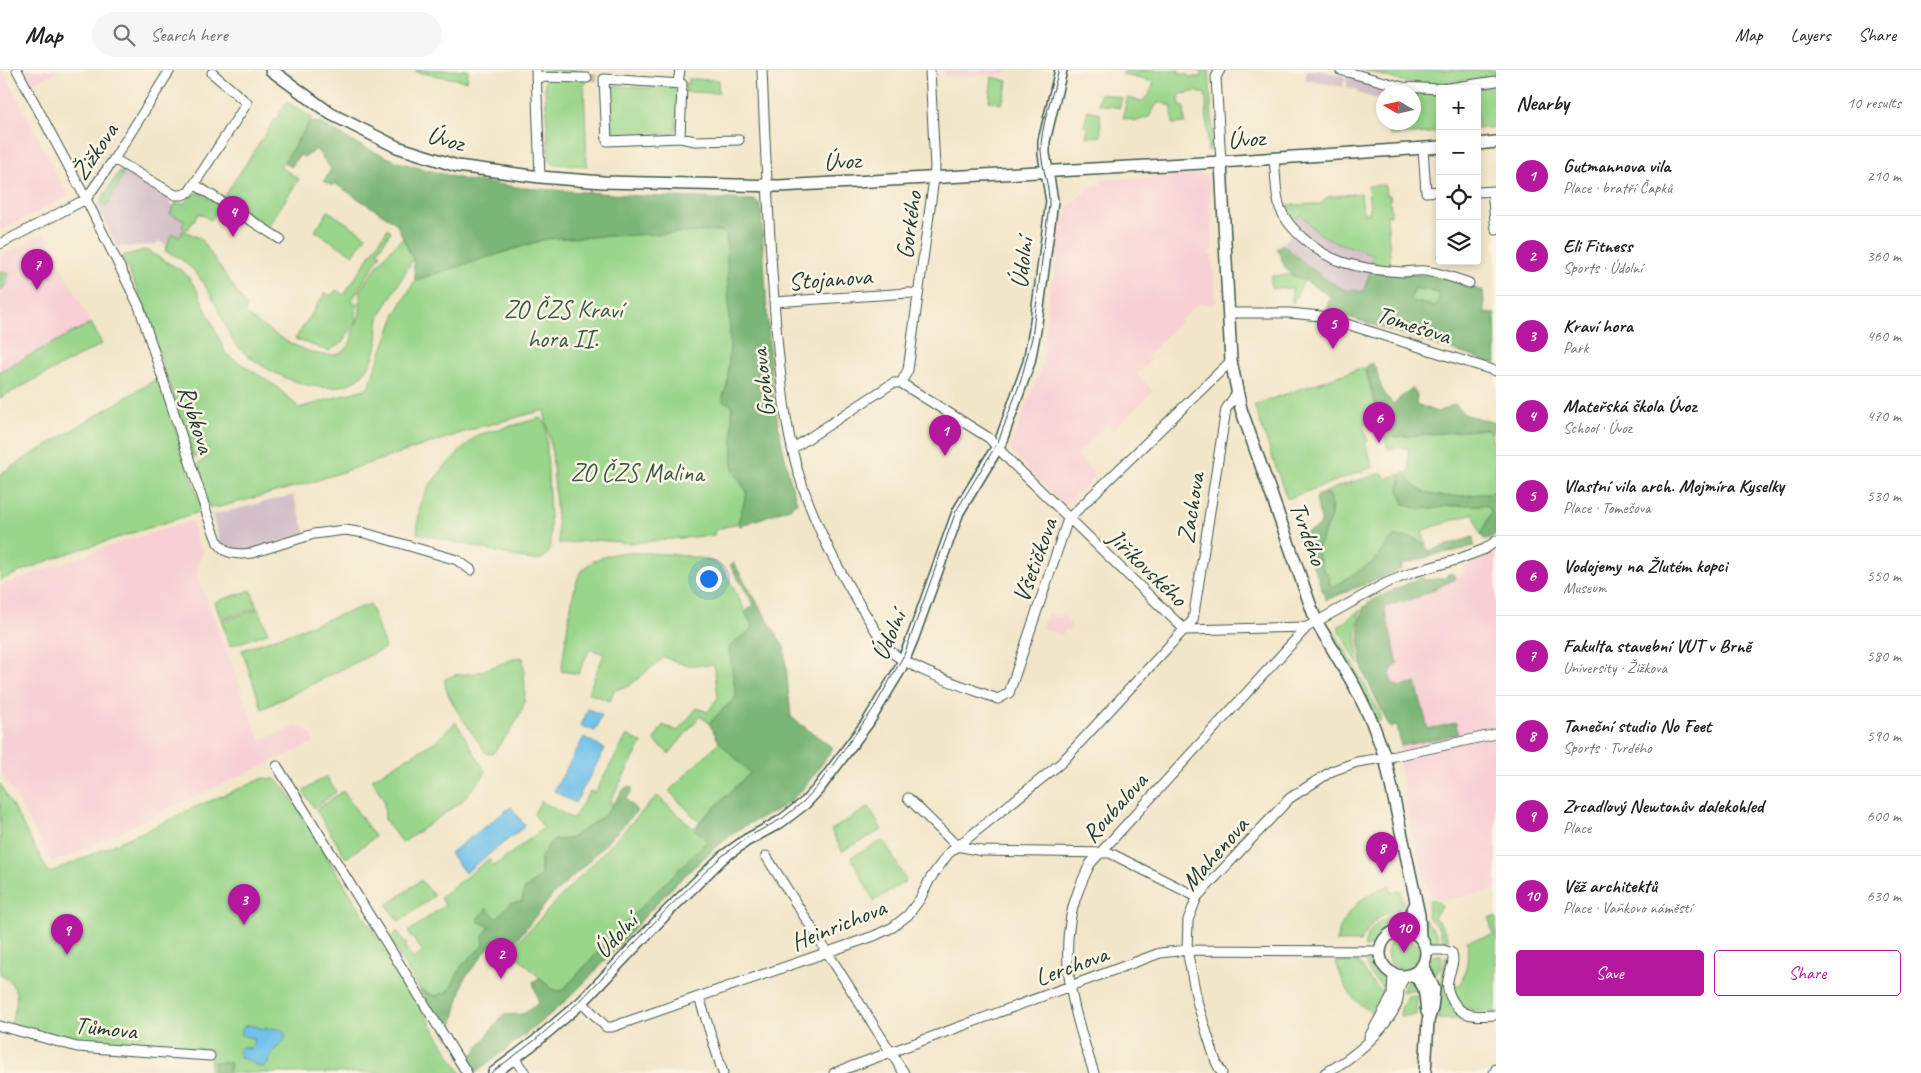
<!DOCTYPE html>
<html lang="en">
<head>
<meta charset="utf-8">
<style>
  :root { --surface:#fff; --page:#f6f6f6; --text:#222; --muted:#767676; --line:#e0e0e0; --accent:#b5179e }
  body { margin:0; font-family:Caveat,sans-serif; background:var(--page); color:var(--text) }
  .controls { position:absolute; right:15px; top:15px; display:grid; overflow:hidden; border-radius:5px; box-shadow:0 2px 8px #0003 }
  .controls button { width:45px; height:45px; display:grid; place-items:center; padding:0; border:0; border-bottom:1px solid var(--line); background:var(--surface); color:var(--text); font:25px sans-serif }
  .compass { position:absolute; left:1376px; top:15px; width:45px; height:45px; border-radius:50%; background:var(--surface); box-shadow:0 2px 8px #0003; rotate:279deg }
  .you { position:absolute; left:708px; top:508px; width:18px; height:18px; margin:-12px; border:4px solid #fff; border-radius:50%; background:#1a73e8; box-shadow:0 0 0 8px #1a73e833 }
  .badge { display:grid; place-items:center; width:32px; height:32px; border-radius:50%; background:var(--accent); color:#fff; font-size:16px; font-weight:700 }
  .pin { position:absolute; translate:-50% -41px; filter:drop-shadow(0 1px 2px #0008) }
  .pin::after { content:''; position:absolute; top:26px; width:18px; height:15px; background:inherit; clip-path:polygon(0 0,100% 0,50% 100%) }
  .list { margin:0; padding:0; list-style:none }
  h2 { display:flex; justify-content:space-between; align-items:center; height:65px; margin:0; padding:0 20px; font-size:21px }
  h2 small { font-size:16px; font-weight:400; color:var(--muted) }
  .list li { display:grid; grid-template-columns:32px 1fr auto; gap:15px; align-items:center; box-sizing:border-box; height:80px; padding:0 20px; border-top:1px solid var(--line) }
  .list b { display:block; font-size:19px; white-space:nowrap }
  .list p { margin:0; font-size:16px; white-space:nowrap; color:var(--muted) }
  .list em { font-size:16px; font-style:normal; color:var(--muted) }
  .actions { display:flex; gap:10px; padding:15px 20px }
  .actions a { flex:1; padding:11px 0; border:1px solid var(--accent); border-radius:5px; text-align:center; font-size:18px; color:var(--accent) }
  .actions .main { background:var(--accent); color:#fff }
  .icon { flex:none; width:28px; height:28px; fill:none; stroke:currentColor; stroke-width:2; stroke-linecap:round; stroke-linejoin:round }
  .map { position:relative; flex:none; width:1496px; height:1003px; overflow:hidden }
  header { display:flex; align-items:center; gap:30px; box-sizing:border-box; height:70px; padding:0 25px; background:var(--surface); border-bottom:1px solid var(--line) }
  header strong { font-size:24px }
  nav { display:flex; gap:28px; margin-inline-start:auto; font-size:18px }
  .search { width:350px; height:45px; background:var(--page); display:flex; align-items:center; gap:12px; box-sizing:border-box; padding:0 18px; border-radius:28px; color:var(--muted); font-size:19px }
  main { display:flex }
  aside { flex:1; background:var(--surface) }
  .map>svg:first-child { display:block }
</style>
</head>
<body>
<header>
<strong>Map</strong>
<div class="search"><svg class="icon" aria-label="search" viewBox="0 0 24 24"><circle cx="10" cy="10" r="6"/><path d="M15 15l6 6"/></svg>Search here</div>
<nav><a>Map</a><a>Layers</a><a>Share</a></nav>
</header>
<main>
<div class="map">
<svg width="1496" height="1003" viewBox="0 0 1496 1003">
  <rect width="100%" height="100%" fill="#fcf5e5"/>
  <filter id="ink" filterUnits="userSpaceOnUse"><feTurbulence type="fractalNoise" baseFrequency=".02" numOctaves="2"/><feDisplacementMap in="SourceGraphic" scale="10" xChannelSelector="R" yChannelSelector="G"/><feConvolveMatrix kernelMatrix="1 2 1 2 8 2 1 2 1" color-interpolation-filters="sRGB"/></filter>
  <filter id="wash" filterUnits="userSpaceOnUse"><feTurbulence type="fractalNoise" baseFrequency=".0096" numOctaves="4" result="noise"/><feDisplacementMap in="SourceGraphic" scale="20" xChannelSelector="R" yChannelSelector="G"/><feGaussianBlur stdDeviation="1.12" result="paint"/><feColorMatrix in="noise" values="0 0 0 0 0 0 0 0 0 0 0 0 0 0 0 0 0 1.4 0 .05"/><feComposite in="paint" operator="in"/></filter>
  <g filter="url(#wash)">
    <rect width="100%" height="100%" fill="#f2e6c9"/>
    <!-- built -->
    <path fill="#f7cfd4" d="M0,0H3L68,126L0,161Z
      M25,0H60L29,15Z
      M944,0H1007L1005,4L944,7Z
      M1209,104L1213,180L1208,182V185H1212L1216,234H1197L1147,286L1150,290L1137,304L1153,321L1113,360L1108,354L1077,385L1096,406L1064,436L1010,380L1042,294L1050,217L1054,204L1062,147H1066L1067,138L1092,115H1102L1101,110Z
      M44,164L102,274L0,328V187Z
      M192,451L197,472L204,483L198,492L197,505L260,670L296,657H302L312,665L313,673L231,710L63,789L51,791L0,700V516L119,473Z
      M1496,476V820L1442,831L1428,822L1414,771L1399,699L1401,678L1397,656L1390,658L1363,602L1359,571L1360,553L1363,538L1372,530L1422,507L1425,510L1446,508L1448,504L1452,503L1455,507L1464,505V499L1468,493L1486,484Z
      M1048,543L1060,548L1061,545L1066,547L1067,552L1071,554L1069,561L1064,560L1062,565L1041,558Z"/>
    <!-- industrial -->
    <path fill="#d2bdc8" d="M1307,0H1318L1345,6L1343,17L1305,10Z
      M1346,6L1384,17L1381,30L1357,23L1358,20L1347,17Z
      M121,97L169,127V133L174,136L170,144L185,150L182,157L184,159L180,167L172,164L167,175L158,171L156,175L117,177L97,136Z
      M1300,143L1326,167L1374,185L1370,191L1376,193L1375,202H1370L1363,222L1352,219L1348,221L1335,215L1314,201L1282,174L1290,166L1295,150Z
      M293,425L306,463L247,481H232L220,472L212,445Z"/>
    <!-- green -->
    <path fill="#99d58a" stroke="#5c895f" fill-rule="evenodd" d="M416,0H468L467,11L416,2Z
      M544,0H583L586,12L584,13L587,96L555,94L549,90Z
      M1124,0H1179V4H1187L1188,7H1201V0H1209L1214,80L1208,81L1206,29L1205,23H1199L1198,21L1182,24L1179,27L1180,36H1184L1185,53L1173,54L1172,36L1158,32L1149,47L1136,51L1123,48L1127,28L1142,31L1149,25L1154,12L1123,5Z
      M1364,0H1496V7C1473,7 1451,15 1427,14C1403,14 1386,6 1364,0Z
      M992,7L1008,11L1002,34L989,31Z
      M689,9L719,10L718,23L685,22V13L689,14Z
      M654,15L673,17L679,23L676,60L673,64L611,66L608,21L610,18L616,16L651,18Z
      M1496,15V57L1477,59V19H1472Z
      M1100,23L1122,28L1119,38L1098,34Z
      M1414,23H1440V62L1390,66L1389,53L1414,52Z
      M287,32L312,48L280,97L299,109L267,158L223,128Z
      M1088,40L1100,43L1101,66L1086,67L1088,56H1084Z
      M124,102L106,138L101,130L118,104Z
      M1385,115L1386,125H1390L1391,145H1387L1391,198L1375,197L1376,193L1370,191L1374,185L1372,183L1370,184C1356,177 1339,175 1325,167C1313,160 1308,151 1301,144L1295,150L1285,135L1321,134L1327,127L1361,123L1363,143H1370L1368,116Z
      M197,123L202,124L220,136L211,150L199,143L187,160L182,157L185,150L170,144L175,134L184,133L192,125Z
      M328,141L366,166L353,185L315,161Z
      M388,158L391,161L378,181L381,184L352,230L358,235L356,239V251L342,273L328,281L295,269L325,223L329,225L333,224L336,220L344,225Z
      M183,160L201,169L247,237L245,244C265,258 330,307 350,274C352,269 352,267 352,263C353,257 360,249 360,241C361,236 359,227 360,222C364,212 393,174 403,168L413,189C405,203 396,218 388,232C385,237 380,243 379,249C376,259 379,269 376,279C366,318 334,323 300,313C278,307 247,289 233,271C216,237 203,195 165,181L172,164L180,167Z
      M715,160L721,161L726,166C728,203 738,296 723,326L732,334L733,400L747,422L738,453L715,460L714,465L629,473L597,470L559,474L552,382L544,340L480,357L309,413L220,437H209L196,395L203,391L202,386L193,387L143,233L122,186L144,180L148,181L184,202L196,218L226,284L277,317L299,338L368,318L396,243L415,210L545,169Z
      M0,201L7,202L9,204L6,214L0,222Z
      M1291,205L1304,210L1293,233H1292V218H1271V206Z
      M1415,218L1438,223L1440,228L1435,236L1415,232L1411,228Z
      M91,253L102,274L0,328V301Z
      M1364,297L1380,350L1363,356L1368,371L1365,372L1373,397L1287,429L1254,335Z
      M158,308L160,309L202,441L60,486L0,510V404Z
      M541,348L546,354L551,478C546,487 542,491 531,490L417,463L420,434L428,417L447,394L477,365Z
      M1487,359L1492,363V371L1496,374V422C1471,425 1440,432 1417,418C1411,414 1409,407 1404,403L1410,402L1408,378L1388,379L1385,368Z
      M1383,403L1385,409L1401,404L1399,419L1404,434L1431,439L1448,436L1485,435L1489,437L1491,442L1481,465L1473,443L1422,461L1426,475L1416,469L1394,467L1373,492L1333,517L1329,514L1327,503L1323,499L1317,483L1318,477L1331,447L1332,438L1328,424L1324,423L1342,415Z
      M618,483C636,482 705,484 717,494C730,505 745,542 753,558L729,577L736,627L709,653L700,646L669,684L654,670L663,655L678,661L697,638L708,642L718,627L714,595H685L664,587L629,616L614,620L610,631L588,623L604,584L590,579L578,604L561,601C565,580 571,517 581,502C590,490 605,486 618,483Z
      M251,520L257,538L221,550L215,532Z
      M370,534L385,578L262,639L242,580Z
      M259,539L268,563L230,576L222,552Z
      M1360,540L1356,568L1359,595L1338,559L1339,556Z
      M1331,557L1356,598L1382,648L1380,651L1375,647L1329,563L1328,558Z
      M519,587L523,588C524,602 526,619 524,633C520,651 504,669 492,684L486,683C476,667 442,625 445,609L455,605L476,603Z
      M456,652L486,703L461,732L402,773L385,750L384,731L372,709L436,671Z
      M627,665L642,673L610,731L613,734L605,745L570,769L555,770L541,788V806L524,820L522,832L503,842L496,848L479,852L491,856L484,875L462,895L449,921L435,926L419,919L389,869L397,861L407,875L405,877L413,889L423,882L408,862L445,835L440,827L489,789L494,796L544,758L534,744L541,731L573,749L590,721L595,723Z
      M719,672L750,703L699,752L669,721Z
      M326,706L336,722L314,738L303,721Z
      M264,708L275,709L285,718L461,1003H228L231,993L214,992L213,1003H209L212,980L158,975V978C107,974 59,970 11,954C17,932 23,918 0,904V714L49,803L179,746V744ZM247,955L263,959L273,958L285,968C278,980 272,977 268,993L241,988L243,977L251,978L255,973L245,956Z
      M343,721L375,767L346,788L316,740Z
      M657,726L708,771L633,845L562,921L553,920L510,880Z
      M869,737L882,760L842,781L831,760Z
      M880,772H885L906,811L874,831L851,787Z
      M421,810L434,826L399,852L387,835Z
      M1390,816L1391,823L1401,821L1403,832L1401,838C1396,840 1390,841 1385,844C1372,850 1367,861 1360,872H1336C1342,844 1361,824 1390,816Z
      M1429,830H1435L1442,836L1434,847C1441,854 1446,861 1448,870L1445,875L1439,859L1427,846Z
      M1403,843L1407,844C1401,854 1394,855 1386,862C1377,869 1376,877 1364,878C1367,857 1383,846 1403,843Z
      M1496,847V942C1473,941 1461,943 1452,918L1460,915C1467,900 1469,887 1467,871L1493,865L1489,848Z
      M1424,849L1436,862L1441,876C1425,878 1424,861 1424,849Z
      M1387 883a16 16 0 1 1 32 0a16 16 0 1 1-32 0Z
      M1435,885H1442C1442,893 1439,900 1434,907L1429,895V889Z
      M1446,885L1450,890L1443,912L1470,947L1469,950L1438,949L1441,927V907Z
      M1364,886C1379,887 1389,906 1390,920C1375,914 1367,902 1364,886Z
      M1336,892H1359L1371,911L1381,921V927L1373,943C1350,930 1344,916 1336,892Z
      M1410,910L1420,918L1402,922L1406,912Z
      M1416,925L1417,927L1416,945L1400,946C1399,942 1405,930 1408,926Z"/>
    <!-- forest -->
    <path fill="#7ab676" stroke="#4c7a55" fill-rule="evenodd" d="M315,52L321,53L359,75L401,93L466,110L524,118L641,126L755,130L759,133L761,140L771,308C777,351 784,392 797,433L792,435V437L740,456L738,453L747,422L733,400L732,335L723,331V326L727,316L730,273L726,166L721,161L546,169L415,210L413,189L396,153L334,113L332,116L324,111L331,99L316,79L305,87L300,85L291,97L284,93L309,54Z
      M1282,174C1303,192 1323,210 1348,221L1352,219L1363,222L1370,202L1423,205L1449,209L1483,221L1485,243L1495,244L1496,294L1326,240L1330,226L1304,210L1291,205L1285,197L1277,178ZM1415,218L1438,223L1440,228L1435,236L1415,232L1411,228Z
      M1368,294H1373C1378,300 1377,306 1380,313C1382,321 1387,327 1393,334L1412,318L1417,325L1416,334L1437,342L1455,334L1464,344L1495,353L1492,363L1487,359L1385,368L1366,298Z
      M1404,403C1409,407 1411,414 1417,418C1441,433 1470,424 1496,422V464L1488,469H1484L1481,465L1491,442L1489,437L1485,435L1448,436L1431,439L1425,438L1420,440L1404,434L1399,419L1401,404Z
      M1324,423L1331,427V447L1318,477L1317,483L1323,499L1330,507L1329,514L1333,517L1373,492L1394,467C1408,467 1422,467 1429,481L1473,467L1474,476L1455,481L1441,483L1401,495L1402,499L1326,530L1301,464C1330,454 1320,455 1316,429L1318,425Z
      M733,492L784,577L791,647L833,678C820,696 808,716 790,731C775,744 755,749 738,760C723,771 708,784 694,797C652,834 617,880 577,920C545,951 509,977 474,1003H470L459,987L464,981L471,987L503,945L523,944L539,933L533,912L539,908L553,920L562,921L633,845L707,771L694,758L750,703L719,672L709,653L736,627L729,577L753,558L745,542L754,535L730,495Z
      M1452,503L1455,507L1453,510L1418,527L1384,537L1398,594C1390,600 1389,603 1392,613L1400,617L1416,613L1428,659L1456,653L1458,664L1401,676L1397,656L1390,658L1363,602L1359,571L1360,552L1363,538L1372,530L1422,507L1425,510L1445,508L1448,504Z
      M629,716L633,719L626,729L637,741L589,791L552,826L514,873L501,872L499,864L464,909L449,968L419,919L435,926L449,921L462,895L484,875L483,866L490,856L479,852L477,849L487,838L496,848L511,833L522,832L524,820L541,806V788L549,774L555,770L570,769L605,745L624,719Z
      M214,992L231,993L228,1003H213Z"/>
    <!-- water -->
    <path fill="#6fc1eb" stroke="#477f90" d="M588,639L602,645L595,661L581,656Z
      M584,667L605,679L575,733L554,721Z
      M511,737L525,756L465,803L450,783Z
      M247,955C253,955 257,958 263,959C269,960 287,954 285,968C283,976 275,977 272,983C269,988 269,992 265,997C255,998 253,989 241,988L238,981L242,977L249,979L254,976L253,968L241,965L242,959Z"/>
  </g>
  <g filter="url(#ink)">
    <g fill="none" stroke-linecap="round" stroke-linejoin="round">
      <!-- street-tunnel -->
      <path stroke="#c8c4ab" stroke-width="9" stroke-dasharray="9 4.5" stroke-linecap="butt" d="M587,8L596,9"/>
      <defs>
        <path id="street" d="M17,0L86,129L139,236L207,444L218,473L226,481L232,483L241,484L252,483L314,464L345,460L365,463L457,490L471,500
          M536,0L540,107
          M762,0C766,89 769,179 777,268C782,319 786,369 803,417C823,476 853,526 887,578C909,600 967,617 998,629L1009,623L1068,449L1231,291
          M1220,0L1216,7L1221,92
          M1340,0L1403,17L1440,19
          M536,7L587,8
          M678,13L680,0
          M1442,19L1496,11
          M680,68L682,14L604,9L607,71L680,68L695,71L739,70
          M1423,78L1426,122L1440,121
          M114,89L175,125H182L189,122L247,33L212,3
          M1274,89C1276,104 1275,123 1280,138C1289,161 1319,184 1342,192C1361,198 1383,201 1402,202C1410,202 1418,200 1425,201C1440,203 1455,208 1469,213
          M194,114L280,169
          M1477,122L1496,121
          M1492,122L1496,160
          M0,174L86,129L114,89L170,0
          M774,232L909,223L918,224
          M1229,243H1289L1321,246L1496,301
          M901,313L908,300L934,108L935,97L930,0
          M792,379L893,313H901L989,368L1011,392L1185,560L1307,557
          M277,696L467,1003
          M908,728L957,776L982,781L1110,783L1197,827
          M766,786L904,1003
          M1426,880H1443L1452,883C1455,894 1450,899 1448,910C1445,922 1456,941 1468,944C1477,947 1488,945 1496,945
          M699,927L723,1003
          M582,932L606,957H612L874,866L893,857L908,845L920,829L930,809L948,784L1061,693L1193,550L1226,339L1237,323
          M0,956L77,977L210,986
          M1369,967L1392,926L1393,903
          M514,988L525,1003
          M834,1003L1160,883L1187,880L1380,881
          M1094,1003C1078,955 1061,903 1070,852C1073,831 1081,813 1090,794L1307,557L1386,513L1414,502L1456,490L1485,479L1496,471
          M1222,1003L1216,992L1198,935L1187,880L1188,850L1197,827L1290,728L1332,701L1357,692L1395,686L1496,664
          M1325,1003C1352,989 1383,963 1396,936C1399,930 1398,923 1400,916C1401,913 1404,909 1405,906
          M1494,1003L1496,999"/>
        <path id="secondary" d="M271,0L331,44L397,77L457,96L540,107L603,112L779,116L1221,92L1440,77
          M1477,74L1496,72
          M1221,92L1231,291L1241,339L1316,551L1355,617L1372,652L1385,687L1419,845L1420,868
          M1403,860L1416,833
          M1380 883a23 23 0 1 1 46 0a23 23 0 1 1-46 0Z
          M1423,895L1434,919L1432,938L1428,951L1425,1003
          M1412,904C1428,917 1424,923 1427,942
          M494,1003L535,972L582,932L670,839L723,787L747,770L780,752L805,733L818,719L868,652L900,599L913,567L958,442L1000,373L1029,292L1035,260L1052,131L1044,84V71L1061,0"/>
      </defs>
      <!-- street casing -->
      <use href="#street" stroke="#3f564a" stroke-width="11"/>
      <!-- secondary casing -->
      <use href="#secondary" stroke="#3f564a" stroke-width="14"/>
      <!-- street -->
      <use href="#street" stroke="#fff" stroke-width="9"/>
      <!-- secondary -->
      <use href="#secondary" stroke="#fff" stroke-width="11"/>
      <!-- tram -->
      <path stroke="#1f3d34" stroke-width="1" d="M491,1003L534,971L580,931L668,838L722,786L746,768L783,748L804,731L816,718L874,638L904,585L956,441L998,372L1021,310L1032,268L1049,135C1050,116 1042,99 1041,81C1040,59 1053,23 1059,0"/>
    </g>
  </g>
  <g text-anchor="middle" stroke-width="5" stroke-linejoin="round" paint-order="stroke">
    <!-- street labels -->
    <g font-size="25" fill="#1f3d34" stroke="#fcf5e5">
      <text transform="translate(446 68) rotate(16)" y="9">Úvoz</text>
      <text transform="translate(1246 68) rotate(-4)" y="9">Úvoz</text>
      <text transform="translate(94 81) rotate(-56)" y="9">Žižkova</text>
      <text transform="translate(842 90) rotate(-3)" y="9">Úvoz</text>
      <text transform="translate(908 155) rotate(-82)" y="9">Gorkého</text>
      <text transform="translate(1021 193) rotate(-83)" y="9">Údolní</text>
      <text transform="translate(830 208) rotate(-4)" y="9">Stojanova</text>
      <text transform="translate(1414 254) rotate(18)" y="9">Tomešova</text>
      <text transform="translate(762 313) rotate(-97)" y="9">Grohova</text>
      <text transform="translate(197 349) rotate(72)" y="9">Rybkova</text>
      <text transform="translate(1190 438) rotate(-81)" y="9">Zachova</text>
      <text transform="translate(1309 463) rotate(70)" y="9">Tvrdého</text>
      <text transform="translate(1034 490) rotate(-70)" y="9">Všetičkova</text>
      <text transform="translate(1148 497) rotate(44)" y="9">Jiříkovského</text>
      <text transform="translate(888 565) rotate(-67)" y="9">Údolní</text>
      <text transform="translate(1114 737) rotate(-48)" y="9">Roubalova</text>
      <text transform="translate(1214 783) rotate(-49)" y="9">Mahenova</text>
      <text transform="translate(838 854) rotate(-22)" y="9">Heinrichova</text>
      <text transform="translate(615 865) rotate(-47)" y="9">Údolní</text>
      <text transform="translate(1071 895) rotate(-20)" y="9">Lerchova</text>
      <text transform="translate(106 957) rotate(6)" y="9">Tůmova</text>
    </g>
    <!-- park labels -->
    <g font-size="25" fill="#375b45" stroke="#fcf5e5">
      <text x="563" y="248">ZO ČZS Kraví<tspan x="563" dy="29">hora II.</tspan></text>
      <text x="637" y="411">ZO ČZS Malina</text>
    </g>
  </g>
</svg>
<div class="controls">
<button>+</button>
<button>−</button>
<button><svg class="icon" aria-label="locate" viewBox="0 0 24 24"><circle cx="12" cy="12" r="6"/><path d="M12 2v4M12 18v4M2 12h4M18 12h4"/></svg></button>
<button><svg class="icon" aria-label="layers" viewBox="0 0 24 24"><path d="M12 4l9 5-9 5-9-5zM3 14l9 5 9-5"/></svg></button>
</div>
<svg class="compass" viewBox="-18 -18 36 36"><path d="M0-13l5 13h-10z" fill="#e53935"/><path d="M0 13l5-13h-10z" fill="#767676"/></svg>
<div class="you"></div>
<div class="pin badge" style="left:945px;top:386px">1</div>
<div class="pin badge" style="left:501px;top:909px">2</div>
<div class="pin badge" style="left:244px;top:855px">3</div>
<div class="pin badge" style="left:233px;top:167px">4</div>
<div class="pin badge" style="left:1333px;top:279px">5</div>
<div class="pin badge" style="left:1379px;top:373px">6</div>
<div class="pin badge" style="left:37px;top:220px">7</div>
<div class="pin badge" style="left:1382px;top:803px">8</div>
<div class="pin badge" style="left:67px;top:885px">9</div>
<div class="pin badge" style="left:1404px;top:883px">10</div>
</div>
<aside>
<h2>Nearby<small>10 results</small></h2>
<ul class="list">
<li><span class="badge">1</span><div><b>Gutmannova vila</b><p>Place · bratří Čapků</p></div><em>210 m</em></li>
<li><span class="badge">2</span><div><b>Eli Fitness</b><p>Sports · Údolní</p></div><em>360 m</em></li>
<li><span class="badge">3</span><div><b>Kraví hora</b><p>Park</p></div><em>460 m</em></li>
<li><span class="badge">4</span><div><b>Mateřská škola Úvoz</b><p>School · Úvoz</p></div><em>470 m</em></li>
<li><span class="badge">5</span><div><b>Vlastní vila arch. Mojmíra Kyselky</b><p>Place · Tomešova</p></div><em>530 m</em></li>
<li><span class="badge">6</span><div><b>Vodojemy na Žlutém kopci</b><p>Museum</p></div><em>550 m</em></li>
<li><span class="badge">7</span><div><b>Fakulta stavební VUT v Brně</b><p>University · Žižkova</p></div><em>580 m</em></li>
<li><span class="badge">8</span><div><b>Taneční studio No Feet</b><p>Sports · Tvrdého</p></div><em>590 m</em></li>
<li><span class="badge">9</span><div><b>Zrcadlový Newtonův dalekohled</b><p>Place</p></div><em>600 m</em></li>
<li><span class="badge">10</span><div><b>Věž architektů</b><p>Place · Vaňkovo náměstí</p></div><em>630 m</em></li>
</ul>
<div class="actions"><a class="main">Save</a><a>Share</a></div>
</aside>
</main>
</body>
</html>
